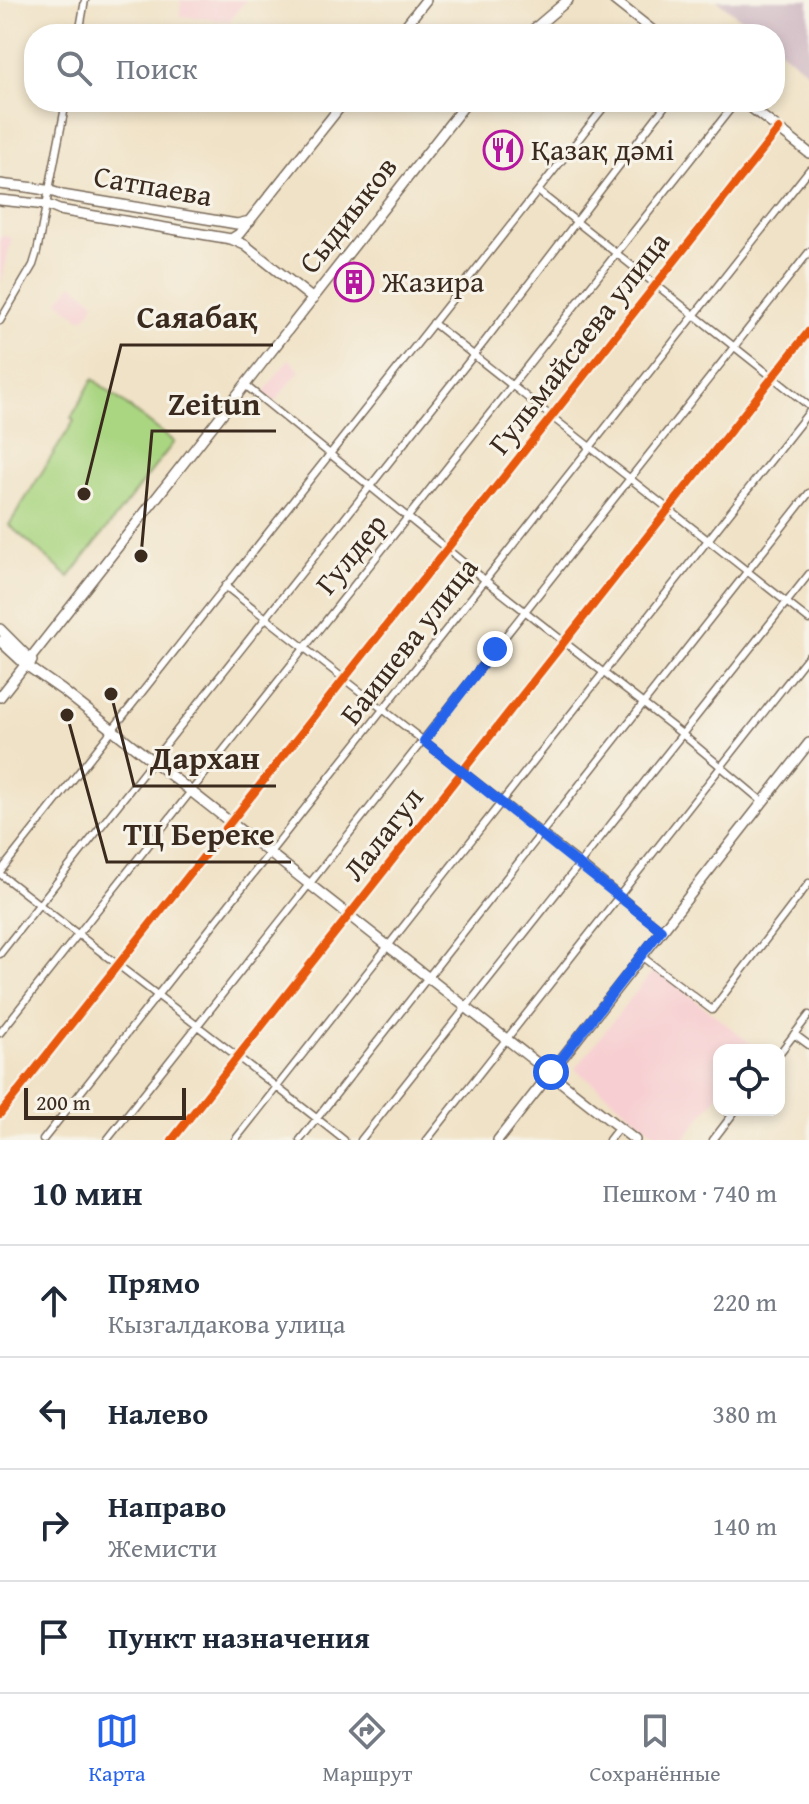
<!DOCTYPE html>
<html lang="ru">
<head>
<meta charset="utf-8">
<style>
  :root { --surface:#fff; --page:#f6f6f7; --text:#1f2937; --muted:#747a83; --line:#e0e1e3; --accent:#2563eb }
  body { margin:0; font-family:"Gentium Book Plus",serif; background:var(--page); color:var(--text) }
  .controls { position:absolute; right:24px; bottom:24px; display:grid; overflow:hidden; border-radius:16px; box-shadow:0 4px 12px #0003 }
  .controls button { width:72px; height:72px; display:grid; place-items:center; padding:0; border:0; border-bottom:2px solid var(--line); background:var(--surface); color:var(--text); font:40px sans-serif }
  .scale { position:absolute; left:24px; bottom:20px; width:162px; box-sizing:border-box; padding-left:8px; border:4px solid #3b2a1e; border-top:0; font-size:22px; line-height:28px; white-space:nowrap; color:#3b2a1e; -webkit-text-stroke:6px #f7f3e8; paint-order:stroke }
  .stop { position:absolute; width:24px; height:24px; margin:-18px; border:6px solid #2563eb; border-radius:50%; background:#fff }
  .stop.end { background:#2563eb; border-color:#fff; box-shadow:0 2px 8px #0008 }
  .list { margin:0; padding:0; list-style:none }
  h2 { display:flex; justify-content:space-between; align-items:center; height:104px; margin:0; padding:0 32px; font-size:34px }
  h2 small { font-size:26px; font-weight:400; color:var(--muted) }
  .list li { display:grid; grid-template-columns:52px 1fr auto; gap:24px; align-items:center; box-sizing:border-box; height:112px; padding:0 32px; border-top:2px solid var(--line) }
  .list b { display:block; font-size:30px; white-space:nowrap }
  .list p { margin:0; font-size:26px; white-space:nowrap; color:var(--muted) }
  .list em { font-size:26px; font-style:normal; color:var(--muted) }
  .icon { flex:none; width:44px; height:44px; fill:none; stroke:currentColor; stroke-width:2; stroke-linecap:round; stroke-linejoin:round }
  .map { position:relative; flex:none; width:809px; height:1140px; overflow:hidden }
  .search { position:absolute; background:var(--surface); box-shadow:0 4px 12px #0003; left:24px; right:24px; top:24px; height:88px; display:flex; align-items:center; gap:20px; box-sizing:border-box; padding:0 28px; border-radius:32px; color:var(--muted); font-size:30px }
  .sheet { height:552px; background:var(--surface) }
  nav { display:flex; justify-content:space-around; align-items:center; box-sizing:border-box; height:112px; border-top:2px solid var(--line); background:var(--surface); font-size:22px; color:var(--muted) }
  nav a { display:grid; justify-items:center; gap:4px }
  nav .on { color:var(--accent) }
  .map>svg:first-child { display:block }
</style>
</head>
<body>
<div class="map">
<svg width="809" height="1140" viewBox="0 0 809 1140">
  <rect width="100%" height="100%" fill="#f7f3e8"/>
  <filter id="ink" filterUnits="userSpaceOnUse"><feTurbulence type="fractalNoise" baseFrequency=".0125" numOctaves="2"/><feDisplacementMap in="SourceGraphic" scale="16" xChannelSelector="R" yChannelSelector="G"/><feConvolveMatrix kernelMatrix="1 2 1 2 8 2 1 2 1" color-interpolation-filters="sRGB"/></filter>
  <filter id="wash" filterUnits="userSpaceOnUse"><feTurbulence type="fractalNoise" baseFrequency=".006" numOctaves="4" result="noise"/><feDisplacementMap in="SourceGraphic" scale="32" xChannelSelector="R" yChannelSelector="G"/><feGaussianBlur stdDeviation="1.8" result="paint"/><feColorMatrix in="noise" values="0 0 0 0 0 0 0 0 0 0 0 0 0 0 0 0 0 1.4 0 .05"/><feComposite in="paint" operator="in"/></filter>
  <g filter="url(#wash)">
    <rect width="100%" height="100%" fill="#f0e2c6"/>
    <!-- built -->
    <path fill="#f7cfd2" d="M181,0H246L229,21L180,16Z
      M0,235L12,238L1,282L0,281Z
      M73,284L95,302L86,317L81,319L58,301Z
      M289,359L300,371L274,402L264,392Z
      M655,968L755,1047L753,1050H719V1094L683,1140H663L575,1069Z"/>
    <!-- industrial -->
    <path fill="#d2bdc6" d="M717,0H809V73L775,46V34H760Z"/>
    <!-- green -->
    <path fill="#aad682" stroke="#728050" stroke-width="2" d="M93,379L174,442L69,577L9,525L74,421L71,418Z"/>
  </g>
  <g filter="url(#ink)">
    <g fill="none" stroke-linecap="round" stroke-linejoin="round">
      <defs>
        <path id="street" d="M79,34L85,0
          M539,192L809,406
          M0,321L33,265L37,252L66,102
          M433,323L809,620
          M245,385L485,580L682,734L763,802
          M225,586L580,863L661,930
          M0,872L608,102
          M0,874C114,963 231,1050 344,1140
          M0,954L485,341L668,102
          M641,956L712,1010L809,883
          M0,1033L736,102
          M794,1034L809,1045
          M779,1054L809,1015
          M0,1114L779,129
          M43,1140L809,170
          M107,1140L809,252
          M172,1140L809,331
          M235,1140L809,412
          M300,1140L809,493
          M361,1140L809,574
          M427,1140L809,655
          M609,1140L619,1127
          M713,1140L736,1110"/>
        <path id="secondary" d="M614,0L657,34
          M399,34L426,0
          M528,34L568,0
          M744,102L809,153
          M0,184C20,187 43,187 62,195L237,224L250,221
          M0,200L47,205L59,210L231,239L245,245L313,299
          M231,239L239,234L344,102
          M0,629L32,661
          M0,641L26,665L62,690L635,1140
          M0,697L467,102
          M498,1140L809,743"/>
      </defs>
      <!-- street casing -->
      <use href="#street" stroke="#7a6a59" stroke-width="9"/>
      <!-- secondary casing -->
      <use href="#secondary" stroke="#7a6a59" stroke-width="12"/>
      <!-- street -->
      <use href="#street" stroke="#fff" stroke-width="6"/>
      <!-- secondary -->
      <use href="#secondary" stroke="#fff" stroke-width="9"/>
      <defs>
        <path id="cycleway" d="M0,1114L779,129
          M172,1140L809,331"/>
      </defs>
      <!-- cycleway casing -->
      <use href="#cycleway" stroke="#f7f3e8" stroke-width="13"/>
      <!-- cycleway -->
      <use href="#cycleway" stroke="#e8590c" stroke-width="8"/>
    </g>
  </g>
  <g fill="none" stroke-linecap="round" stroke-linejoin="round" filter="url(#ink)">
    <!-- route -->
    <path stroke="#2563eb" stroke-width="10" d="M495,649L424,741L661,930L551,1072"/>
  </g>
  <!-- icons -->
  <defs>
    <symbol id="restaurant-ring" viewBox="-11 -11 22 22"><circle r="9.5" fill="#f7f3e8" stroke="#b5179e" stroke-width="1.5"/><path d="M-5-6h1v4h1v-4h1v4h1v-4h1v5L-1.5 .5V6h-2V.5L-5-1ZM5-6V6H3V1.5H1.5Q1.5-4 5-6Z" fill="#b5179e"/></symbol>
    <symbol id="building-ring" viewBox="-11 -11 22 22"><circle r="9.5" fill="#f7f3e8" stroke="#b5179e" stroke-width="1.5"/><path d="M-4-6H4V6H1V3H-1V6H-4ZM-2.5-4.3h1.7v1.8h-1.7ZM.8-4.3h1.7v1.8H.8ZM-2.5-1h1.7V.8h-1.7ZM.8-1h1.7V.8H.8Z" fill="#b5179e"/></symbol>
  </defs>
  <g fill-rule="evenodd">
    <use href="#restaurant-ring" x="481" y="128" width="44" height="44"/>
    <use href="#building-ring" x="332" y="260" width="44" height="44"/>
  </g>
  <g text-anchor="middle" stroke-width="6" stroke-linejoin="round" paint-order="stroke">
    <!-- poi labels -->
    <g font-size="30" fill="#3b2a1e" stroke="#f7f3e8" text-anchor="start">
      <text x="531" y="160">Қазақ дәмі</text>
      <text x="382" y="292">Жазира</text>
    </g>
    <!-- street labels -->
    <g font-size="30" fill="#3b2a1e" stroke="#f7f3e8">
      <text transform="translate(153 186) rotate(10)" y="10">Сатпаева</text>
      <text transform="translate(348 215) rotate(-52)" y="10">Сыдиыков</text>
      <text transform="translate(579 343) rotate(-52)" y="10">Гульмайсаева улица</text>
      <text transform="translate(351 554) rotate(-51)" y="10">Гулдер</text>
      <text transform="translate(409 641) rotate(-52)" y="10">Баишева улица</text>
      <text transform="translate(383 834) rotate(-52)" y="10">Лалагул</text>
    </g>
  </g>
  <!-- callouts -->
  <path fill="none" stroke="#3b2a1e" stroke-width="3" d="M84 494L121 345H273M141 556L152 431H276M111 694L134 786H276M67 715L107 862H291"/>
  <g fill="#3b2a1e" stroke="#f7f3e8" stroke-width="3">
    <circle cx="84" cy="494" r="8"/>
    <circle cx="141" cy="556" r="8"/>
    <circle cx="111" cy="694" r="8"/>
    <circle cx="67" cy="715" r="8"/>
  </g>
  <g font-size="32" text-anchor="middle" font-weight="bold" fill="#3b2a1e" stroke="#f7f3e8" stroke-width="6" stroke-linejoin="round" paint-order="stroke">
    <text x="197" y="328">Саяабақ</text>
    <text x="214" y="415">Zeitun</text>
    <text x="205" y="769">Дархан</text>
    <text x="199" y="845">ТЦ Береке</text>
  </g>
</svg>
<div class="controls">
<button><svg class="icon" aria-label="locate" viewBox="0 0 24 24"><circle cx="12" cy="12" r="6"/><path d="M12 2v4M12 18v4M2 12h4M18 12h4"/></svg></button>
</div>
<div class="scale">200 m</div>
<div class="stop" style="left:551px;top:1072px"></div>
<div class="stop end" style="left:495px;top:649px"></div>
<div class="search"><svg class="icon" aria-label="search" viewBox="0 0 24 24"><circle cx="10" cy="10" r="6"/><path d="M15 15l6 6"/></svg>Поиск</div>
</div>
<section class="sheet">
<h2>10 мин<small>Пешком · 740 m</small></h2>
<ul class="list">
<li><svg class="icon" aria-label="ahead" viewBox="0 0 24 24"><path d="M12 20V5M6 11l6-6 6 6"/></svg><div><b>Прямо</b><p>Кызгалдакова улица</p></div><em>220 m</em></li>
<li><svg class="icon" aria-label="left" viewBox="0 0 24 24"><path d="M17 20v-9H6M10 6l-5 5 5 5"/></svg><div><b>Налево</b></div><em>380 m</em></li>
<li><svg class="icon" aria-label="right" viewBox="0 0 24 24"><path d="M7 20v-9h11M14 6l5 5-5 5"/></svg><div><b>Направо</b><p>Жемисти</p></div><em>140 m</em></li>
<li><svg class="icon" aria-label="arrive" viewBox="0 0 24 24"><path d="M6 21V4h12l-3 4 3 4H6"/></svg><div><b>Пункт назначения</b></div></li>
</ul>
</section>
<nav>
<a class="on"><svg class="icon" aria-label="map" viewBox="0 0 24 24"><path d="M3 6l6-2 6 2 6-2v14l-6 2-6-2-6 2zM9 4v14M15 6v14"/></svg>Карта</a>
<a><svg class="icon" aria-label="directions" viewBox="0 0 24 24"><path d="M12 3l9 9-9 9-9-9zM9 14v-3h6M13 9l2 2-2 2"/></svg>Маршрут</a>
<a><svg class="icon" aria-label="saved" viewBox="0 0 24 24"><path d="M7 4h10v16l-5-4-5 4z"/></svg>Сохранённые</a>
</nav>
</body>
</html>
